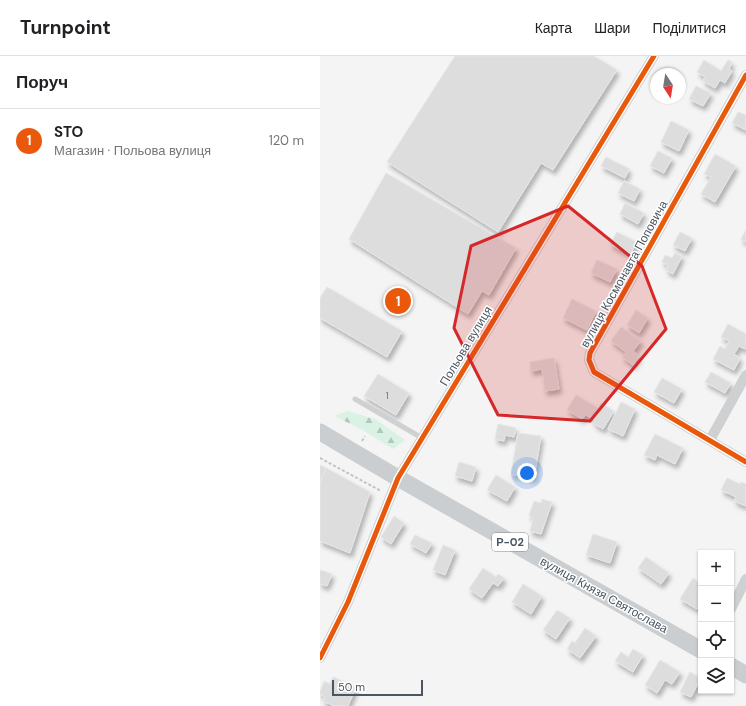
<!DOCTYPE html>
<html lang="uk">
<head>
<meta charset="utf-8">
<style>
  :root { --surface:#fff; --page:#f6f6f6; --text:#202124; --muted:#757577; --line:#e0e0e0; --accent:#ea580c }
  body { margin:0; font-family:"DM Sans",sans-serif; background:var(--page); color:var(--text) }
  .controls { position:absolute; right:12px; bottom:12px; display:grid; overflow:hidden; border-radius:0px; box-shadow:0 1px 3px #0004 }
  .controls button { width:36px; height:36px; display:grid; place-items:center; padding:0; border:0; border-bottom:1px solid var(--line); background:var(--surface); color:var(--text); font:20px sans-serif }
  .compass { position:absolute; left:330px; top:12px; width:36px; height:36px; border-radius:50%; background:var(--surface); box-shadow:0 1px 3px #0004; rotate:168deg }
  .scale { position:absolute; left:12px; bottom:10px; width:91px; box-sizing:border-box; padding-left:4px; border:2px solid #4a5661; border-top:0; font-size:11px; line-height:14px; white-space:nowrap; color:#4a5661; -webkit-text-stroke:3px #fff; paint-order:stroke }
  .you { position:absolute; left:207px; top:417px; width:14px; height:14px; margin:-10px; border:3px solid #fff; border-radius:50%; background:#1a73e8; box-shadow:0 0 0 6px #1a73e833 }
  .badge { display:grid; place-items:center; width:26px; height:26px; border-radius:50%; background:var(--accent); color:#fff; font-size:13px; font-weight:700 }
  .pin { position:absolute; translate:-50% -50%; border:2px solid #fff; box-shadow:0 1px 4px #0006 }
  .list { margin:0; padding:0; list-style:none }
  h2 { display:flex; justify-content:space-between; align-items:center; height:52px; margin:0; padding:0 16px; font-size:17px }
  h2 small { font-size:13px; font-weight:400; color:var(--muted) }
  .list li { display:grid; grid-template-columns:26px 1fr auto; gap:12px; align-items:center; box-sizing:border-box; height:64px; padding:0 16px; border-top:1px solid var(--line) }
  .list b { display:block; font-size:15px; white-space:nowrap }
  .list p { margin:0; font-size:13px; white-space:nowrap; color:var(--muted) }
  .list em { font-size:13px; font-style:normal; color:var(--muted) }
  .icon { flex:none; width:22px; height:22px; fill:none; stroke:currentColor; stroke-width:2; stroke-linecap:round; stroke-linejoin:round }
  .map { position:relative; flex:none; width:426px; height:650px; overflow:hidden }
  header { display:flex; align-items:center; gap:24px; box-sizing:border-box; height:56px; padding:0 20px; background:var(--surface); border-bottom:1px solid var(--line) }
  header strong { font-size:19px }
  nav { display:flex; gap:22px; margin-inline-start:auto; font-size:14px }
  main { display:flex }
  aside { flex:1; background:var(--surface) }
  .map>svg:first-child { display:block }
</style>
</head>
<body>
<header>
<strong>Turnpoint</strong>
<nav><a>Карта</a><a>Шари</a><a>Поділитися</a></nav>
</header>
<main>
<aside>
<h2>Поруч<small></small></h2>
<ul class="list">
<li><span class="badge">1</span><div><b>STO</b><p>Магазин · Польова вулиця</p></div><em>120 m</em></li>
</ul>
</aside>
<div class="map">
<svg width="426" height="650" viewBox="0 0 426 650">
  <defs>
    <pattern id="forest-firs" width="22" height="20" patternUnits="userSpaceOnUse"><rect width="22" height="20" fill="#d9f2e3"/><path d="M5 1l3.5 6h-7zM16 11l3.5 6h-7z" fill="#b2c7bb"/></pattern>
    <filter id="shadow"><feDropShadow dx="2.5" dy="4.5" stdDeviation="2" flood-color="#0004"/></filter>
  </defs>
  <rect width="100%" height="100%" fill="#f4f4f4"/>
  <!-- forest -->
  <path fill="url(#forest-firs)" d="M27,355L55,363L85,384L73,393L41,373L14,360Z"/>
  <!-- building -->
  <path fill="#ddddde" stroke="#e5e6e7" filter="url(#shadow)" d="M135,0H274L297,14L233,114L221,107L178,176L67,106Z
    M384,4L401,15L408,4L412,6L409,12L412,15L405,27L400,24L395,32L383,25L385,21L377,16Z
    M376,30L391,37L383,50L369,43Z
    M418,56L426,59V74L412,67Z
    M351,65L369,74L359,95L341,86Z
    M338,95L352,102L344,117L330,110Z
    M395,98L416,110L395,146L381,138L391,121L384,118Z
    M286,101L309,113L305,122L281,110Z
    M66,117L196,192L169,239L162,235L148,258L29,183Z
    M304,125L320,133L314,145L298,137Z
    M305,147L324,157L318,168L300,158Z
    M426,174V186L421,183Z
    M297,176L317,186L310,199L290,188Z
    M360,176L372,182L365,195L353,189Z
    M355,197L362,200L353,218L346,214L348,209L342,206L345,199L352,202Z
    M277,204L297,213L290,226L271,217Z
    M7,231L82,275L67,301L0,262V242Z
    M252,243L276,255L267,274L243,262Z
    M316,254L328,262L319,277L307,269Z
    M408,268L426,278V292L425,293L419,290L414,298L420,302L414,314L393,303L400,290L405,293L409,285L401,281Z
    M301,271L321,285L313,295L319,300L313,309L302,301L306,296L291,285Z
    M234,302L239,333L225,335L222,313L211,315L210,306Z
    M391,316L411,327L405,337L385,326Z
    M58,318L89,337L76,359L44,340Z
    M342,322L362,333L354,347L334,336Z
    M256,339L278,352L281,347L294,355L283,373L273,367L275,364L266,359L262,363L247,354Z
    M301,346L315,353L303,380L288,373Z
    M178,368L196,372L194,381L185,379L184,385L175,383Z
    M198,377L221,380L214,422L191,418Z
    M335,378L363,392L355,408L337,399L335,404L324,399Z
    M139,406L156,411L152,425L135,420Z
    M0,409L6,412L0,427Z
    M6,412L50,436L30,497L0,485V427Z
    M176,419L195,431L187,445L167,434Z
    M407,422L420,428L421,426L426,428V450L414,445L416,441L401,434Z
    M222,443L232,446L221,478L210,475L213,463L209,459L214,445L221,447Z
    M74,460L84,467L71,488L61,481Z
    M273,478L297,486L290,507L266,499Z
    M95,479L112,487L106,497L90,488Z
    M123,489L135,494L125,519L113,514Z
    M326,501L349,517L341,528L318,512Z
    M163,512L176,521L178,518L184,522L178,530L173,527L162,542L149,533Z
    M0,514L12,518L7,530L0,528Z
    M373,522L381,528V549H380L377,553L360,543Z
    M203,528L222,540L211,558L192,546Z
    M237,554L250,562L236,583L223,574Z
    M265,572L276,580L260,602L247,593L252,585L255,587Z
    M313,593L323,599L313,616L295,605L301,596L308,601Z
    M340,604L360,616L352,628L345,624L337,637L325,629Z
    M370,616L381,622L371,641L360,636Z
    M13,621L36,631L28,650H14L3,645L5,641L0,638V636L4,625L10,628Z"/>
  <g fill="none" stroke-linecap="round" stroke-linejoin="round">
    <!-- path -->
    <path stroke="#bcc7c4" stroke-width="2" stroke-dasharray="3 2" stroke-linecap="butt" d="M42,385L45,380
      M0,402L61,435"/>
    <!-- service -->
    <path stroke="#ced0d2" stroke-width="5" d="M35,343L102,382"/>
    <!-- minor -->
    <path stroke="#ced0d2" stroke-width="10" d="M426,19L270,297L269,304L274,316L426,406
      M390,384L426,319
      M411,553L426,523
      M0,602L28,546L78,422L334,0"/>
    <!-- primary -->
    <path stroke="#caced1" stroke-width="17" d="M0,376L78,422L381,594
      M411,610L426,619"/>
    <defs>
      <path id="cycleway" d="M426,19L270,297L269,304L274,316L426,406
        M0,602L28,546L78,422L334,0"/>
    </defs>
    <!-- cycleway casing -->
    <use href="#cycleway" stroke="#fff" stroke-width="8"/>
    <!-- cycleway -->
    <use href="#cycleway" stroke="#e8590c" stroke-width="5"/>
  </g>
  <!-- marked area -->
  <path fill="#d62828" fill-opacity="0.2" stroke="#d62828" stroke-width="3" stroke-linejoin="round" d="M248,150L322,210L346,273L270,365L178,359L134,272L151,190Z"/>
  <g text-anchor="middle" stroke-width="3" stroke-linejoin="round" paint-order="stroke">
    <!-- number labels -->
    <g font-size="10" fill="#707881">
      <text x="67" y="343">1</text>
    </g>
    <!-- shield labels -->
    <rect fill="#fff" stroke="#808990" stroke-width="1" x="172" y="477" width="36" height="18" rx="3"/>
    <g font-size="11" font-weight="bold" fill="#4a5661">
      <text x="190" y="490">Р-02</text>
    </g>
    <!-- street labels -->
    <g font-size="12" fill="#4a5661" stroke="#fff">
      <text transform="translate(304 218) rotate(-61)" y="4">вулиця Космонавта Поповича</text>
      <text transform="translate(146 290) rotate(-59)" y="4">Польова вулиця</text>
      <text transform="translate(284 539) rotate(29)" y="4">вулиця Князя Святослава</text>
    </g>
  </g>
</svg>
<div class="controls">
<button>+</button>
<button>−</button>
<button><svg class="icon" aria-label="locate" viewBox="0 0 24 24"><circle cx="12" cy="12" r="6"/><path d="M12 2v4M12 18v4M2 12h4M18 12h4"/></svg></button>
<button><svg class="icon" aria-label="layers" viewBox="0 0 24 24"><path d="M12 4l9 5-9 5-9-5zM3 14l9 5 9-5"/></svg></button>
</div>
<svg class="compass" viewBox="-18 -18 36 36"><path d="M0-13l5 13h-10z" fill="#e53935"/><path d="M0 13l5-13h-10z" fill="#757577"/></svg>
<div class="scale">50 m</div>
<div class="you"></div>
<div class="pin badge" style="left:78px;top:245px">1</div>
</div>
</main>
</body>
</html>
